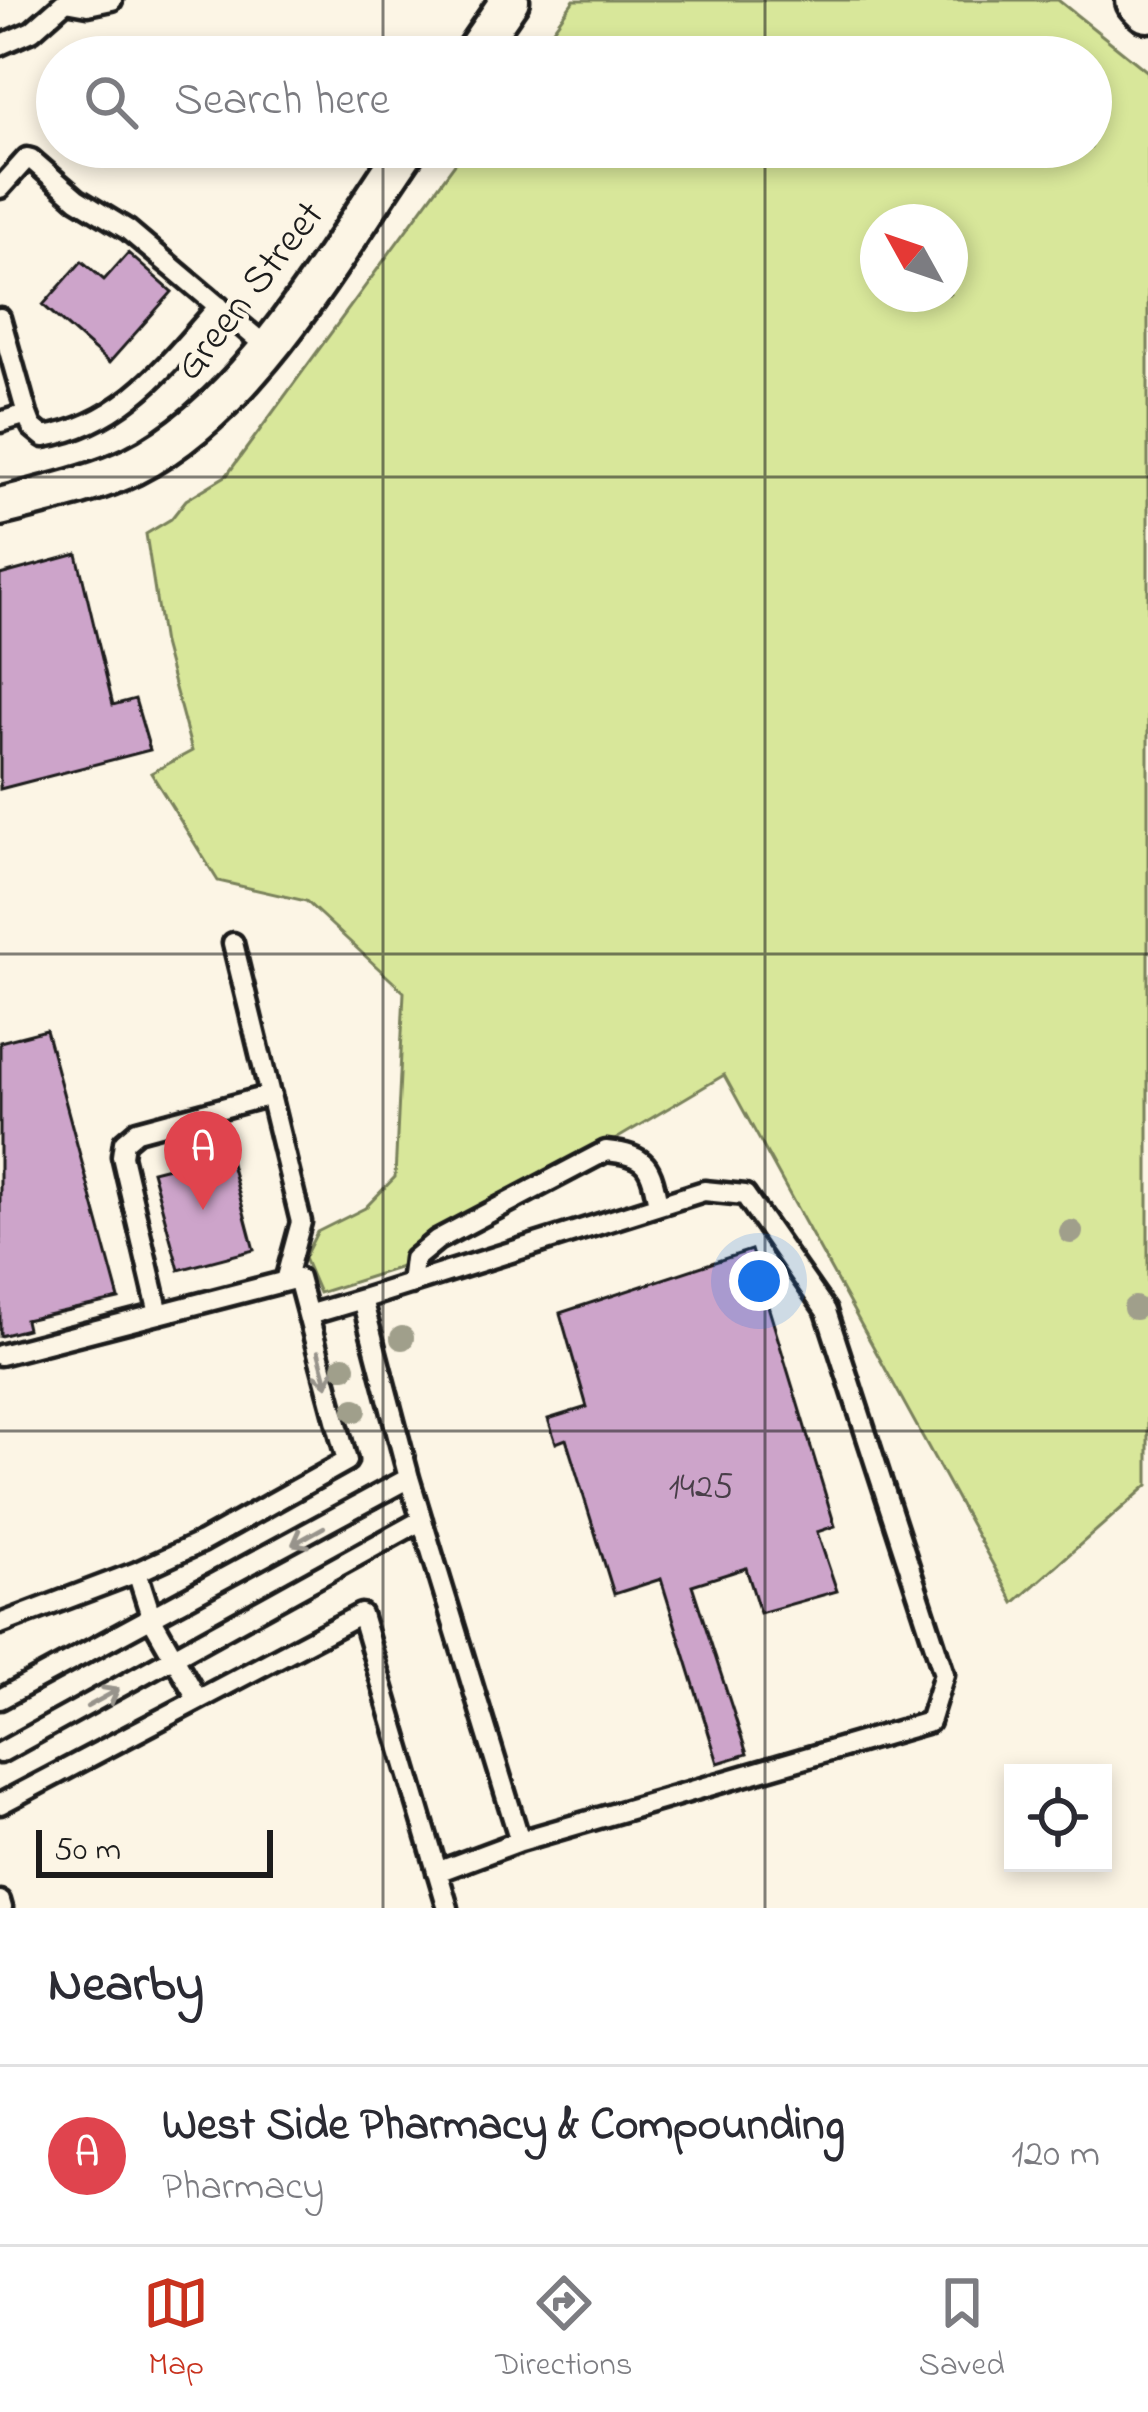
<!DOCTYPE html>
<html lang="en">
<head>
<meta charset="utf-8">
<style>
  :root { --surface:#fff; --page:#f2f2f3; --text:#2b2b33; --muted:#7c7c81; --line:#e1e1e2; --accent:#c8321e }
  body { margin:0; font-family:"Indie Flower",sans-serif; background:var(--page); color:var(--text) }
  .controls { position:absolute; right:36px; bottom:36px; display:grid; overflow:hidden; border-radius:0px; box-shadow:0 6px 18px #0003 }
  .controls button { width:108px; height:108px; display:grid; place-items:center; padding:0; border:0; border-bottom:3px solid var(--line); background:var(--surface); color:var(--text); font:60px sans-serif }
  .compass { position:absolute; left:860px; top:204px; width:108px; height:108px; border-radius:50%; background:var(--surface); box-shadow:0 6px 18px #0003; rotate:310deg }
  .scale { position:absolute; left:36px; bottom:30px; width:237px; box-sizing:border-box; padding-left:12px; border:6px solid #1c1c1c; border-top:0; font-size:33px; line-height:42px; white-space:nowrap; color:#1c1c1c; -webkit-text-stroke:9px #fcf5e5; paint-order:stroke }
  .you { position:absolute; left:759px; top:1281px; width:42px; height:42px; margin:-30px; border:9px solid #fff; border-radius:50%; background:#1a73e8; box-shadow:0 0 0 18px #1a73e833 }
  .badge { display:grid; place-items:center; width:78px; height:78px; border-radius:50%; background:var(--accent); color:#fff; font-size:39px; font-weight:700 }
  .pin { position:absolute; translate:-50% -99px; filter:drop-shadow(0 3px 6px #0008) }
  .pin::after { content:''; position:absolute; top:63px; width:42px; height:36px; background:inherit; clip-path:polygon(0 0,100% 0,50% 100%) }
  .list { margin:0; padding:0; list-style:none }
  h2 { display:flex; justify-content:space-between; align-items:center; height:156px; margin:0; padding:0 48px; font-size:51px }
  h2 small { font-size:39px; font-weight:400; color:var(--muted) }
  .list li { display:grid; grid-template-columns:78px 1fr auto; gap:36px; align-items:center; box-sizing:border-box; height:180px; padding:0 48px; border-top:3px solid var(--line) }
  .list b { display:block; font-size:45px; white-space:nowrap }
  .list p { margin:0; font-size:39px; white-space:nowrap; color:var(--muted) }
  .list em { font-size:39px; font-style:normal; color:var(--muted) }
  .icon { flex:none; width:66px; height:66px; fill:none; stroke:currentColor; stroke-width:2; stroke-linecap:round; stroke-linejoin:round }
  .map { position:relative; flex:none; width:1148px; height:1908px; overflow:hidden }
  .search { position:absolute; background:var(--surface); box-shadow:0 6px 18px #0003; left:36px; right:36px; top:36px; height:132px; display:flex; align-items:center; gap:30px; box-sizing:border-box; padding:0 42px; border-radius:66px; color:var(--muted); font-size:45px }
  .sheet { height:336px; background:var(--surface) }
  nav { display:flex; justify-content:space-around; align-items:center; box-sizing:border-box; height:168px; border-top:3px solid var(--line); background:var(--surface); font-size:33px; color:var(--muted) }
  nav a { display:grid; justify-items:center; gap:6px }
  nav .on { color:var(--accent) }
  .map>svg:first-child { display:block }
</style>
</head>
<body>
<div class="map">
<svg width="1148" height="1908" viewBox="0 0 1148 1908">
  <rect width="100%" height="100%" fill="#fcf5e5"/>
  <filter id="ink" filterUnits="userSpaceOnUse"><feTurbulence type="fractalNoise" baseFrequency=".00833" numOctaves="2"/><feDisplacementMap in="SourceGraphic" scale="24" xChannelSelector="R" yChannelSelector="G"/><feConvolveMatrix kernelMatrix="1 2 1 2 8 2 1 2 1" color-interpolation-filters="sRGB"/></filter>
  <g filter="url(#ink)">
    <!-- green -->
    <path fill="#d8e79a" stroke="#7a825b" stroke-width="3" fill-rule="evenodd" d="M574,0H1058L1148,72V1485L1014,1603L724,1075L401,1267L319,1293L304,1258L317,1232L365,1208L395,1177L404,992L306,901L218,881L151,773L192,751L163,644L146,534L171,519L186,500L227,475L467,147H1091V57H533ZM878,222H950V294H878Z"/>
    <!-- building -->
    <path fill="#cda4ca" stroke="#1c1c1c" stroke-width="3" d="M128,253L172,292L109,363L43,305L82,261L104,280Z
      M77,554L113,705L135,699L150,750L0,789V575Z
      M46,1030L119,1299L25,1320L27,1329L0,1336V1042Z
      M225,1141L254,1250L179,1270L152,1171L168,1167L167,1157Z
      M751,1250L835,1526L817,1532L837,1591L760,1613L746,1568L692,1585L747,1754L718,1763L661,1579L614,1594L566,1439L556,1443L548,1419L587,1407L560,1313Z"/>
    <g fill="none" stroke-linecap="round" stroke-linejoin="round">
      <defs>
        <path id="lane" d="M0,45L32,31L66,1L88,5L112,0
          M0,188L27,158L31,159L77,199L128,230L268,348
          M0,318L27,414L32,427L44,437C124,424 168,363 219,306
          M0,422L27,414
          M233,943L301,1222L285,1281
          M704,1191L745,1195L826,1311L944,1674L929,1722L520,1841L409,1478L362,1299Z
          M411,1284L414,1259L437,1240L606,1151C648,1155 651,1166 658,1205
          M159,1314L122,1156L124,1142L137,1131L271,1095
          M308,1315L362,1299
          M0,1355L298,1278L347,1461L202,1542L137,1572L152,1619L197,1698
          M0,1624L137,1572
          M0,1699L409,1478
          M0,1753L422,1520
          M0,1804L361,1614L448,1908
          M437,1872L520,1841
          M0,1901L2,1908"/>
        <path id="street" d="M471,57L510,0
          M0,507C44,495 92,486 133,466C252,406 333,255 408,147"/>
        <path id="secondary" d="M1141,0L1148,7"/>
      </defs>
      <!-- lane casing -->
      <use href="#lane" stroke="#1c1c1c" stroke-width="27"/>
      <!-- street casing -->
      <use href="#street" stroke="#1c1c1c" stroke-width="45"/>
      <!-- secondary casing -->
      <use href="#secondary" stroke="#1c1c1c" stroke-width="57"/>
      <!-- lane -->
      <use href="#lane" stroke="#fcf5e5" stroke-width="18"/>
      <!-- street -->
      <use href="#street" stroke="#fcf5e5" stroke-width="36"/>
      <!-- secondary -->
      <use href="#secondary" stroke="#fcf5e5" stroke-width="48"/>
    </g>
    <!-- trees -->
    <g fill="#a09f8b">
      <circle cx="1071" cy="1232" r="12"/>
      <circle cx="1135" cy="1308" r="12"/>
      <circle cx="402" cy="1338" r="12"/>
      <circle cx="344" cy="1367" r="12"/>
      <circle cx="355" cy="1410" r="12"/>
    </g>
    <!-- one-way arrows -->
    <defs><path id="oneway-shaft" d="M-6 0H5M1.5-3L5.5 0L1.5 3" fill="none" stroke-width="1.6" stroke-linecap="round" stroke-linejoin="round" transform="scale(3)"/></defs>
    <g stroke="#97938b">
      <use href="#oneway-shaft" transform="translate(323 1369) rotate(75)"/>
      <use href="#oneway-shaft" transform="translate(308 1536) rotate(151)"/>
      <use href="#oneway-shaft" transform="translate(103 1698) rotate(-29)"/>
    </g>
  </g>
  <!-- grid -->
  <path fill="none" stroke="#1c1c1c" stroke-width="3" stroke-opacity="0.55" d="M383,0V57M765,0V57M383,147V1908M765,147V1908M0,477H1148M0,954H1148M0,1431H1148"/>
  <g text-anchor="middle" stroke-width="10" stroke-linejoin="round" paint-order="stroke">
    <!-- number labels -->
    <g font-size="36" fill="#483e48">
      <text x="701" y="1497">1425</text>
    </g>
    <!-- street labels -->
    <g font-size="42" fill="#1c1c1c" stroke="#fcf5e5">
      <text transform="translate(247 289) rotate(-52)" y="15">Green Street</text>
    </g>
  </g>
</svg>
<div class="controls">
<button><svg class="icon" aria-label="locate" viewBox="0 0 24 24"><circle cx="12" cy="12" r="6"/><path d="M12 2v4M12 18v4M2 12h4M18 12h4"/></svg></button>
</div>
<svg class="compass" viewBox="-18 -18 36 36"><path d="M0-13l5 13h-10z" fill="#e53935"/><path d="M0 13l5-13h-10z" fill="#7c7c81"/></svg>
<div class="scale">50 m</div>
<div class="you"></div>
<div class="pin badge" style="left:203px;top:1210px;background:#e0444e">A</div>
<div class="search"><svg class="icon" aria-label="search" viewBox="0 0 24 24"><circle cx="10" cy="10" r="6"/><path d="M15 15l6 6"/></svg>Search here</div>
</div>
<section class="sheet">
<h2>Nearby<small></small></h2>
<ul class="list">
<li><span class="badge" style="background:#e0444e">A</span><div><b>West Side Pharmacy &amp; Compounding</b><p>Pharmacy</p></div><em>120 m</em></li>
</ul>
</section>
<nav>
<a class="on"><svg class="icon" aria-label="map" viewBox="0 0 24 24"><path d="M3 6l6-2 6 2 6-2v14l-6 2-6-2-6 2zM9 4v14M15 6v14"/></svg>Map</a>
<a><svg class="icon" aria-label="directions" viewBox="0 0 24 24"><path d="M12 3l9 9-9 9-9-9zM9 14v-3h6M13 9l2 2-2 2"/></svg>Directions</a>
<a><svg class="icon" aria-label="saved" viewBox="0 0 24 24"><path d="M7 4h10v16l-5-4-5 4z"/></svg>Saved</a>
</nav>
</body>
</html>
